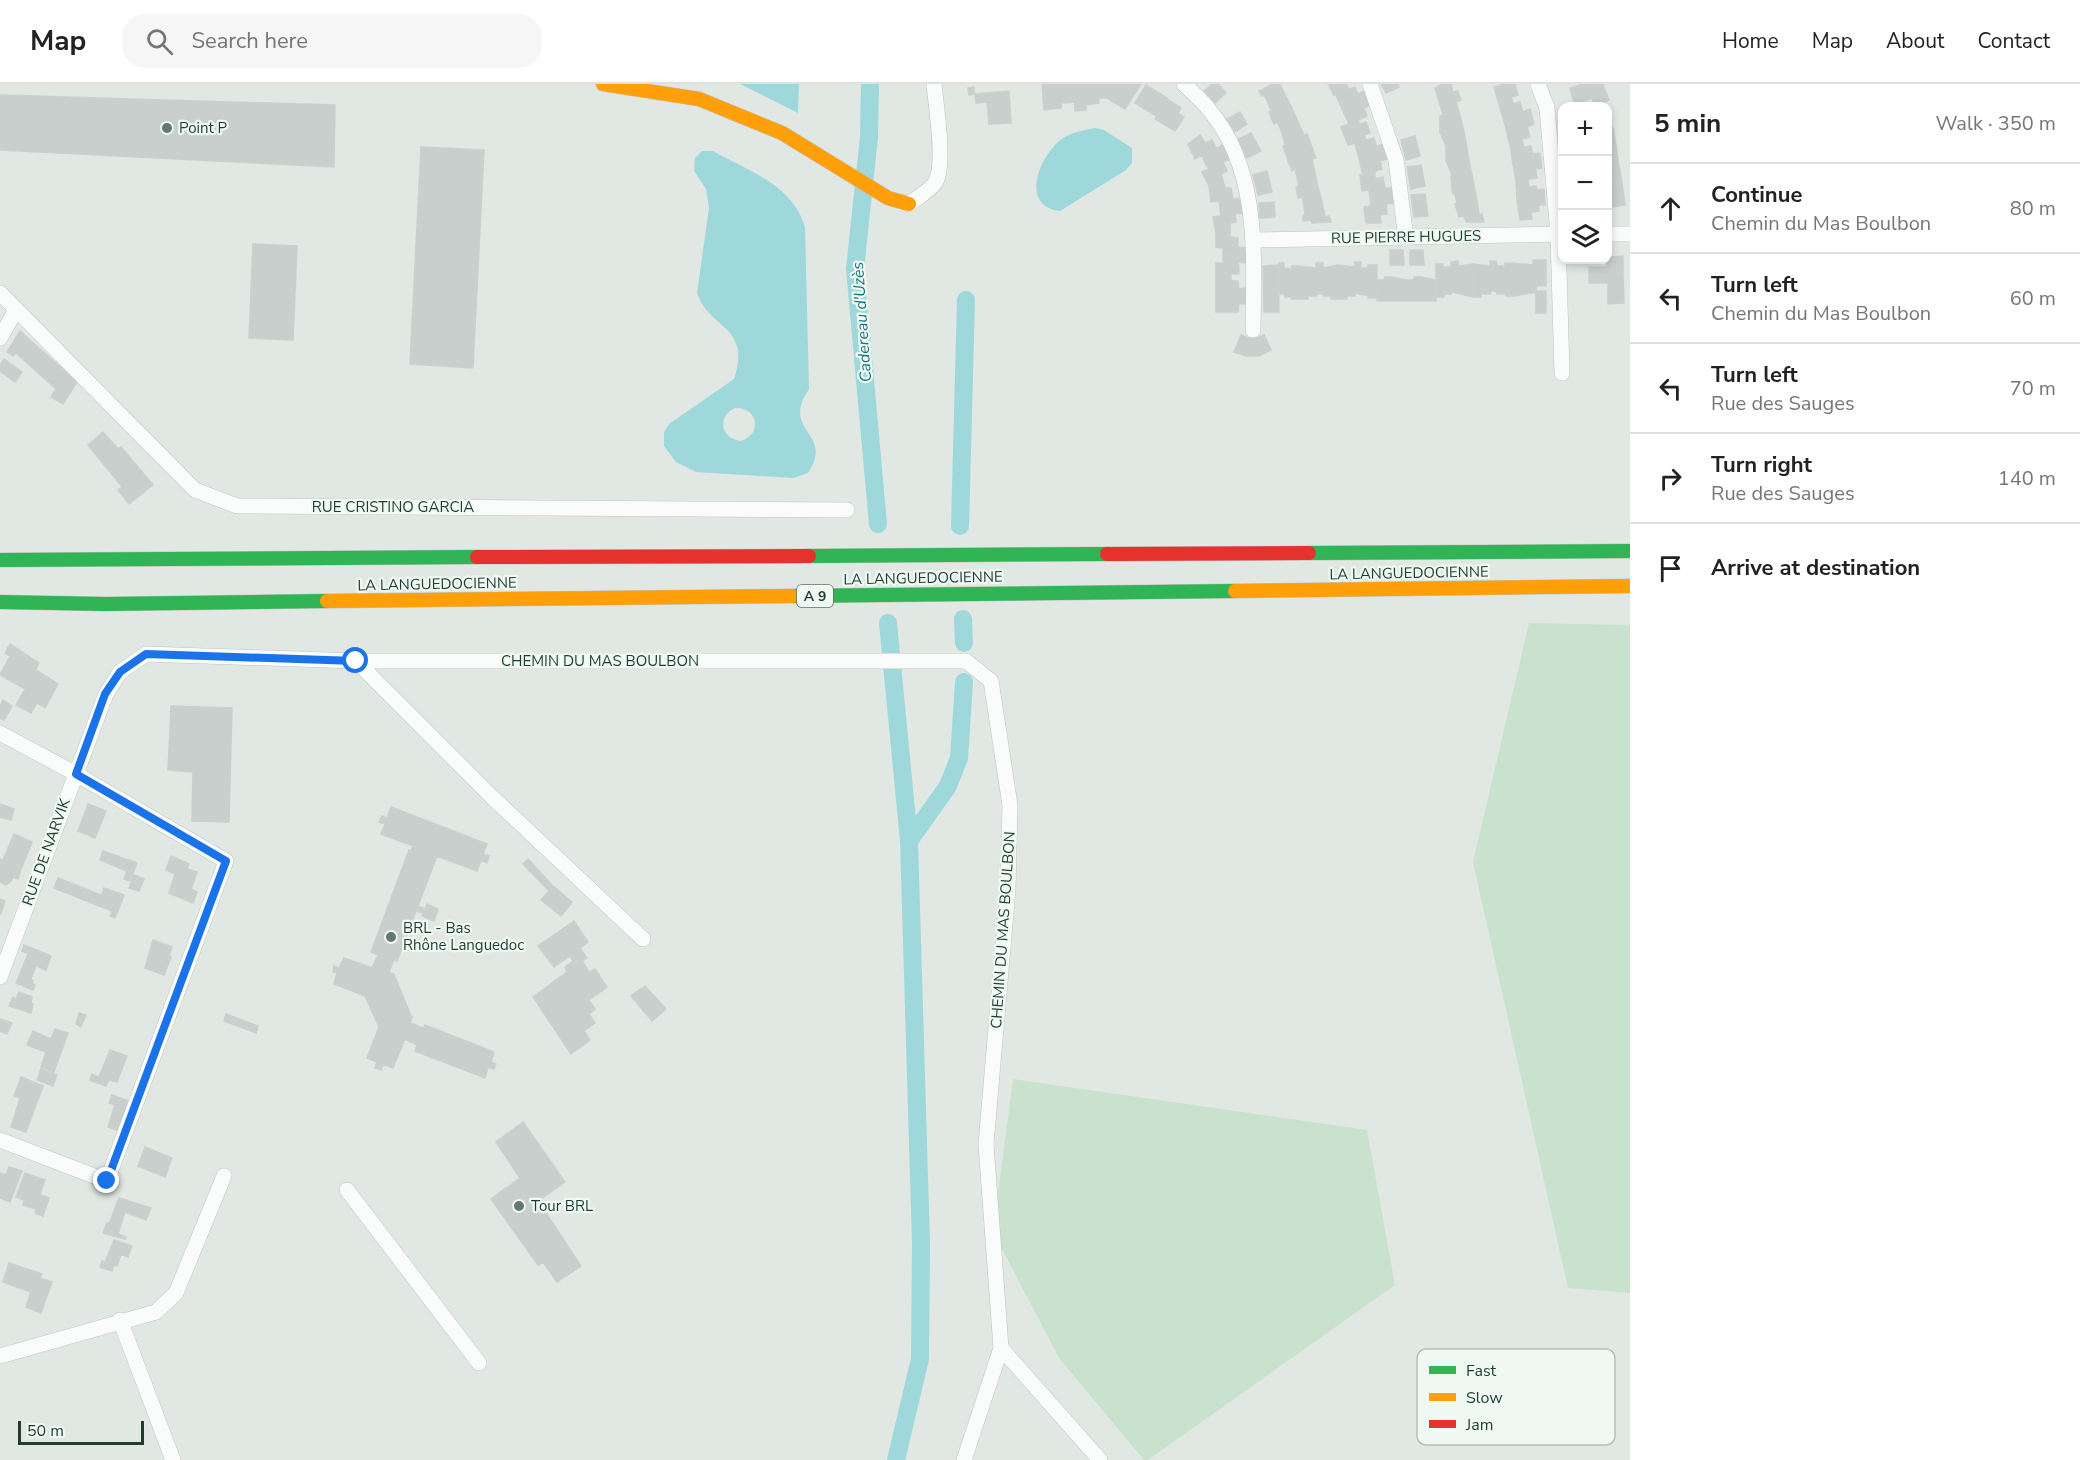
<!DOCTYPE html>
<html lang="en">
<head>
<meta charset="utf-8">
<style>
  :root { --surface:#fff; --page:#f6f6f6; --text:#222; --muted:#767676; --line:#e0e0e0 }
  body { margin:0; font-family:"Nunito Sans",sans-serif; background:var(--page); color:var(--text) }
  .controls { position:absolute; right:18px; top:18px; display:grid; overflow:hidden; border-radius:12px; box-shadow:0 3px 9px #0003 }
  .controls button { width:54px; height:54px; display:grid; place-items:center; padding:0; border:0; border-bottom:2px solid var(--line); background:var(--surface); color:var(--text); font:30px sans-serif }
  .scale { position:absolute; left:18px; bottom:15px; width:126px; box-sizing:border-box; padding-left:6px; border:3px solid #1e3c31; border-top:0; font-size:16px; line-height:21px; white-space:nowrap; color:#1e3c31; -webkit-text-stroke:4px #eff8f2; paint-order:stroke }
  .stop { position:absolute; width:18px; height:18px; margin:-14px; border:4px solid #1a73e8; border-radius:50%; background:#fff }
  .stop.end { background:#1a73e8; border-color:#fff; box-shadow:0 2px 6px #0008 }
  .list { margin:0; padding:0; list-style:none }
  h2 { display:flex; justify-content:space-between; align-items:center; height:78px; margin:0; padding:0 24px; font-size:26px }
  h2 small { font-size:20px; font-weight:400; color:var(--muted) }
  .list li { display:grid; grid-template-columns:39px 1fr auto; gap:18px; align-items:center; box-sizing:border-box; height:90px; padding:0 24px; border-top:2px solid var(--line) }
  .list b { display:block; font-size:22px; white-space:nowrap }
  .list p { margin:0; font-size:20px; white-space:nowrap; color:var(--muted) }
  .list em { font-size:20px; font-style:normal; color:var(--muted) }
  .icon { flex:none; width:33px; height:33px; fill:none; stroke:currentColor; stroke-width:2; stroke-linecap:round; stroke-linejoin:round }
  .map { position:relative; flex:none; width:1630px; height:1376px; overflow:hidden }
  header { display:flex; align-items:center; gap:36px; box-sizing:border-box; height:84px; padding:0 30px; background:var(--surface); border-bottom:2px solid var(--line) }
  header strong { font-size:28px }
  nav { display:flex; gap:33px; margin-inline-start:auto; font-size:21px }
  .search { width:420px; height:54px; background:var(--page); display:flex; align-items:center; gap:15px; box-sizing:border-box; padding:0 21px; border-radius:24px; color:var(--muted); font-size:22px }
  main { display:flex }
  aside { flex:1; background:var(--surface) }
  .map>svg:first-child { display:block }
</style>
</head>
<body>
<header>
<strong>Map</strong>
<div class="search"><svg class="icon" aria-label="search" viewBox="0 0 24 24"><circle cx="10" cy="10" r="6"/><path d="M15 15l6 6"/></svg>Search here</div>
<nav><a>Home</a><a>Map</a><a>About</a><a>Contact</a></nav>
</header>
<main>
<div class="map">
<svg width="1630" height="1376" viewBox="0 0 1630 1376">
  <rect width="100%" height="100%" fill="#e1e8e4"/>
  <!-- green -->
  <path fill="#c9e2ce" d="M1529,539L1630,541V1209L1568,1204L1473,778Z
    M1013,995L1367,1046L1395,1201L1148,1376H1144L1059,1274L993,1148Z"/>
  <!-- water -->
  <path fill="#9ed8da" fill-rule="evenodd" d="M740,0H799L798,29Z
    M1095,44L1104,46L1132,64V79L1126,86L1060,127C1018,122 1040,70 1063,54C1073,48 1084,46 1095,44Z
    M702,67H713C750,88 792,100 805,143L809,305C807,309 803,314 802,318C791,349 832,352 808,389L793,394L696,388L676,378L664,362V348L669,340L734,295C752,241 709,246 697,209L709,124L706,105L694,87L695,74ZM735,324C758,323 763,350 741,357C721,355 716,333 735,324Z"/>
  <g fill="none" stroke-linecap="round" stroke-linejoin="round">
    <!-- canal -->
    <path stroke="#9ed8da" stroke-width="18" d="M870,0L869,53L855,185L878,440
      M960,442L966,216
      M963,535L964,559
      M888,539L909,757L921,1159L920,1275L896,1376
      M909,757L948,702L959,674L964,598"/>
  </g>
  <!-- building -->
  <path fill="#c8cfcc" stroke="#cad1cd" stroke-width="1.5" d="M1042,0H1073L1074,18L1061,19V24L1044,26Z
    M1073,0H1098L1099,19L1086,21V26L1075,27Z
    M1098,0H1141L1125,25L1107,14H1099Z
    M1212,0H1218L1221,3L1209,12L1204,7Z
    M1273,0H1280L1285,11L1268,19L1264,11L1262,12L1259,7Z
    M1328,0H1346L1349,5L1334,11Z
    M1381,0H1398L1399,3L1386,9Z
    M1442,0H1451L1453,8L1458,7L1459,11L1439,17L1435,4Z
    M1504,0H1515L1518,11L1498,17L1494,3Z
    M1582,0H1603V1L1572,12L1570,4Z
    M1146,1L1167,14L1156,32L1135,19Z
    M1603,1L1609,16L1595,22L1592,14L1575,20L1572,12Z
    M974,3V10L969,11L968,4Z
    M1221,3L1226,9L1215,19L1209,12Z
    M1355,3L1361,17L1342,25L1336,11Z
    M1009,7L1011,39L989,40L987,18L976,19L975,10Z
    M1365,7L1371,21L1364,24L1358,10Z
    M0,11L335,21L334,83L0,66Z
    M1285,11L1292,24L1271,34L1269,28L1271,27L1268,19Z
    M1459,11L1461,16L1456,18L1459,28L1443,31L1439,17Z
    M1511,13L1513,20L1520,18L1525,35L1505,41L1498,17Z
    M1167,15L1181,24L1178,29L1184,33L1175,47L1155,35Z
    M1361,17L1367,32L1349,40L1342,25Z
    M1292,24L1298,38L1281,46L1277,38L1274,40L1271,34Z
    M1530,25L1534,40L1527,43L1523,28Z
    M1240,28L1247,40L1235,48L1227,35Z
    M1459,28L1463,43L1440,48V32Z
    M1525,35L1530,53L1522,55L1524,64L1511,66L1505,41Z
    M1358,36L1360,40L1366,38L1370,49L1364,51L1366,56L1348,61L1341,43Z
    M1298,38L1304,51L1285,60L1281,46Z
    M1463,43L1466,58L1446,62L1440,48Z
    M1613,44L1616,61L1608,62V45Z
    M1251,49L1261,67L1247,74L1238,55Z
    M1307,50L1316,74L1289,80L1283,62Z
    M1200,51L1205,59L1212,56L1220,71L1205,79L1202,71L1195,75L1188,60Z
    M1415,52L1420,72L1406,76L1401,56Z
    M1374,54L1378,70L1359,75L1355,59Z
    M1466,58L1468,72L1446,76V62Z
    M1384,60L1387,75L1380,77L1377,62Z
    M1223,61L1227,68L1220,71L1217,64Z
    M1616,61L1618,77L1608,79V62Z
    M1531,62L1534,78L1513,81L1511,66Z
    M421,63L484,66L473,284L410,280Z
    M1227,68L1230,75L1223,78L1220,71Z
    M1540,69L1542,84L1535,85L1532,70Z
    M1378,70L1382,85L1363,91L1359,75Z
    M1220,71L1227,87L1221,90L1223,97L1209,102L1202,88L1209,85L1205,79Z
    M1468,72L1471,86L1451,89L1446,76Z
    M1312,75L1315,89L1297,94L1295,85L1292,87L1290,80Z
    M1618,77L1621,92L1608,94V79Z
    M1534,78L1537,94L1516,97L1513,81Z
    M1421,81L1425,102L1411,105L1407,83Z
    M1471,86L1474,101L1452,105L1451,89Z
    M1267,87L1272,108L1258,111L1253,91Z
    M1375,87V95L1383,93L1386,112L1370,114L1369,106L1362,107L1360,91Z
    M1315,89L1318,103L1297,109L1296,103L1299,102L1297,94Z
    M1621,92L1625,121L1610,123L1608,94Z
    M1528,96L1529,103L1536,102L1538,113L1517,116L1516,97Z
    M1223,97L1225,104H1231L1234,122L1220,125L1219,117L1211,118L1209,102Z
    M1474,101L1477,116L1457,120L1455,110H1453L1452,105Z
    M1318,103L1322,118L1304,122L1302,113L1298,114L1297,109Z
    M1384,104H1391L1394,119L1386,120Z
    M1544,105L1545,121H1538L1537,106Z
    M1425,110L1428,132L1414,133L1411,111Z
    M1386,112L1387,130L1380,131L1381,139H1366L1364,123L1371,122L1370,114Z
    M1538,113L1539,127L1531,128L1532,135L1520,136L1517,116Z
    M1239,114L1241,122H1234L1233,115Z
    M1477,116L1479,131L1482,130L1484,138H1466L1464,132L1459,133L1455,120Z
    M1274,118L1275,133L1260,134L1259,119Z
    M1322,118L1325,133L1329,132L1331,138L1312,139L1311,136L1303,137V132L1305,131L1304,122Z
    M1234,122H1241L1242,129L1235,130Z
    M1234,122L1236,138L1230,139V146L1216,149L1213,133L1221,132L1220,125Z
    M1230,146V153L1238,154V171H1223V164L1216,163V149Z
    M253,160L297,162L293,256L249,254Z
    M1246,163V171H1238V164Z
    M1390,166H1403L1404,181H1390Z
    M1410,166H1423L1424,181H1410Z
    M1223,171H1238L1239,190H1231V197L1216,196V179H1223Z
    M1238,171H1246L1245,179L1239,178Z
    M1623,172V190L1589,191V183H1606L1608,173Z
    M1533,176H1536V208L1514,212L1513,179L1533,181Z
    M1536,176H1546V202H1536Z
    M1458,177V182L1473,180V213L1452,208L1451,210H1444V213H1436V180H1443V183H1451V178Z
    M1490,177H1496L1497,182H1505V179H1513L1514,212H1506V210H1497L1496,207H1491L1490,210H1481V213H1473V180L1490,182Z
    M1355,178H1361V184H1368V181H1377V214H1368L1369,212L1355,209V212H1347V215H1339L1338,181L1355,183Z
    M1279,179H1284V184L1292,185V182H1299V215H1292V213H1285L1284,210H1279Z
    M1316,179H1323V184L1338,181L1339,215H1331V212H1324V210H1316V212H1308V215H1299V182L1316,184Z
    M1278,181L1279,228H1264L1263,182Z
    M1623,190L1624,219L1608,220V199H1589V191Z
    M1385,193H1392V217H1377V196H1384Z
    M1392,193L1406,196L1407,217H1392Z
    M1414,193H1421V217H1407L1406,196H1414Z
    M1421,193L1436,196V217H1421Z
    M1216,196L1238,197L1239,212H1216Z
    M1246,204V212H1239L1238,205Z
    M1536,207H1546V229H1536Z
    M1216,212H1239L1238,228H1216Z
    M1239,212H1246V220H1239Z
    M20,247L77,298L63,320L51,313L56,305L16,269L13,272L7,268Z
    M1241,251L1249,254H1257L1264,251L1271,266L1259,272H1246L1234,268Z
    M4,275L22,288L15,298L0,287V281Z
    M103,348L118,365L121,363L153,401L129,420L118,406L122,403L88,361Z
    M10,560L39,579L25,605L0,591L10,572L5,569Z
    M36,586L58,600L45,624L37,619L31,629L16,621Z
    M3,616L12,622L4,636L0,634V622Z
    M171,622L232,624L229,738L192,737L193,688L168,686Z
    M0,720L14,725L11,736L0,733Z
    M88,720L106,727L95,754L78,747Z
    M391,723L487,760L483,770L489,772L487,779L481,776L477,787L437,772L418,822L425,825L427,820L438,825L434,837L422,832L423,829L416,827L397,877L394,875L389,888L394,890L412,934L410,939L423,944L425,941L494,968L491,978L496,980L494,985L488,983L485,994L415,967L417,961L405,955L393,984L383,980L381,986L375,984L377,978L367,974L379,943L365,912L334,900L337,889L333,888L334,882L339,884L344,874L372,884L378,871L371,868L409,766L411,767L413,762L381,750L385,740L379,738L382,732L387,734Z
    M14,750L32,758L22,783L3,776Z
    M103,767L137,779L130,797L124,795L127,787L100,776Z
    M171,772L189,780L187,785L197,788L191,805L197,808L193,819L169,809L175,790L166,786Z
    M0,775L22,783L18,795L13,793L11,797L6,801L0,798Z
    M528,775L552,801L572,818L561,832L541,816L549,807L523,780Z
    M134,791L144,795L139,807L129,804Z
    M58,794L121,819L115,834L110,832L112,827L54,804Z
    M104,804L124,811L121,819L102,811Z
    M0,815L5,817L1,830H0Z
    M574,837L588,858L580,864L587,874L582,877L589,888L595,885L607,903L589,916L595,925L589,930L595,939L584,947L590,956L571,970L533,913L567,888L565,883L573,877L570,872L554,883L538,862Z
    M153,856L172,863L169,872L171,873L164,891L145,884Z
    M24,861L51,872L46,886L36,882L31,895L33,897L32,899L35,901L33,906L16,899L28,870L22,867Z
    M645,902L666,925L652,937L631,912Z
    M19,908L32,913L31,919L33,920L31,929L9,922L13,913L16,915Z
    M79,929L86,931L81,943L76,940Z
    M226,930L258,942L256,949L224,937Z
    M0,935L12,939L7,950L0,947Z
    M55,945L68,949L54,988L41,983L46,968L27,961L33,947L51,955Z
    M110,966L127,972L117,998L109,996L106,1002L90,996L92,990L99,993Z
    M41,985L57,991L53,1002L37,996Z
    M21,993L43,1002L26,1048L11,1043L20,1014L14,1012Z
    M112,1011L128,1017L117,1046L108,1043L115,1021L109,1019Z
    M523,1038L565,1098L538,1117L581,1182L557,1198L543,1178L538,1181L491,1115L520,1094L496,1058Z
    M145,1063L172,1074L165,1093L138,1082Z
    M9,1083L22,1087L10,1118L0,1114V1089L6,1091Z
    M25,1089L45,1096L40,1111L49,1114L43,1132L35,1129L36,1125L23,1121L24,1116L16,1113Z
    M119,1114L151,1124L146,1136L125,1128L118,1150L126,1153L125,1155L103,1149L107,1139L109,1140Z
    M114,1156L132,1162L128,1173L121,1170L117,1182L114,1181L112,1187L100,1183L102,1177L105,1178Z
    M9,1179L42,1190L40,1194L52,1198L41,1229L26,1223L31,1208L3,1198Z"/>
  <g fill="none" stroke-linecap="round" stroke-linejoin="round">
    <defs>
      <path id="street" d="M1184,0C1193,9 1203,17 1210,27C1260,86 1254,173 1253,246
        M1370,0L1396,76L1406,154
        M1538,0L1547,24L1558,150L1562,289
        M909,120C918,113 928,108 935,99C946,83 936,22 934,0
        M1608,150H1630
        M1253,156L1562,150
        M0,209L195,406L237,422L847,426
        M0,254L16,226
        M356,577L492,713L643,855
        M0,649L76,690L0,893
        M0,1056L107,1097L226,777L76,690L106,610L120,588L146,570L356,577H966L991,597L1010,721L1008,804L986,1060L1001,1264L1100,1376
        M347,1106L479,1279
        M120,1236L173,1376
        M0,1272L156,1228L176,1209L224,1092
        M964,1376L1001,1264"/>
      <path id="fast" d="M1309,469L1630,467
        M809,472L1107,470
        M0,476L477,473
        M793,512L1235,507
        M0,518L105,520L327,517"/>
      <path id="slow" d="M603,0L699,15L782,49L888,114L909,120
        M1235,507L1630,502
        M327,517L793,512"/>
      <path id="jam" d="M1107,470L1309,469
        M477,473L809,472"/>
    </defs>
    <!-- street casing -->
    <use href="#street" stroke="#bec5c1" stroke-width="16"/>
    <!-- fast casing -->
    <use href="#fast" stroke="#bdc6c1" stroke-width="15"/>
    <!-- slow casing -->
    <use href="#slow" stroke="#bdc6c1" stroke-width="15"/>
    <!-- jam casing -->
    <use href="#jam" stroke="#bdc6c1" stroke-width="15"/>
    <!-- street -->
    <use href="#street" stroke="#fafcfb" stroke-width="15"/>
    <!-- fast -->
    <use href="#fast" stroke="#30b455" stroke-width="14"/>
    <!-- slow -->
    <use href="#slow" stroke="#ff9f0a" stroke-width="14"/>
    <!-- jam -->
    <use href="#jam" stroke="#e5322d" stroke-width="14"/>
  </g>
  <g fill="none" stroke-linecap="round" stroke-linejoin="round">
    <!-- route -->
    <path stroke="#1a73e8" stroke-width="8" d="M107,1097L226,777L76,690L105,610L120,588L146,570L356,577"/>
  </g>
  <!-- markers -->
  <g fill="#627870" stroke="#eff8f2" stroke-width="2">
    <circle cx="167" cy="44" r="6"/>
    <circle cx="391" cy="853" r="6"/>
    <circle cx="519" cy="1122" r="6"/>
  </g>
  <g text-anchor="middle" stroke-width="4.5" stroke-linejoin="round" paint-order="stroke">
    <!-- shield labels -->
    <rect fill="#eff8f2" stroke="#5d746b" stroke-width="1.5" x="797" y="501" width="36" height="22" rx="4.5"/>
    <g font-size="14" font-weight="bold" fill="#1e3c31">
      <text x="815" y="517">A 9</text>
    </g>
    <!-- poi labels -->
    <g font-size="15" fill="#1e3c31" stroke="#eff8f2" text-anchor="start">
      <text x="179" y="49">Point P</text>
      <text x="403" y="849">BRL - Bas<tspan x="403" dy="17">Rhône Languedoc</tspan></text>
      <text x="531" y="1127">Tour BRL</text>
    </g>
    <!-- street labels -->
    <g font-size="15" fill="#1e3c31" stroke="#eff8f2">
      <text transform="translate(1406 153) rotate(-1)" y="5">RUE PIERRE HUGUES</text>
      <text x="393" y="428">RUE CRISTINO GARCIA</text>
      <text transform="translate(1409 489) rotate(-1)" y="5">LA LANGUEDOCIENNE</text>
      <text transform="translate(923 494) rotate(-1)" y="5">LA LANGUEDOCIENNE</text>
      <text transform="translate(437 500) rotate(-1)" y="5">LA LANGUEDOCIENNE</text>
      <text x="600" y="582">CHEMIN DU MAS BOULBON</text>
      <text transform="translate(46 768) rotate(-70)" y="5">RUE DE NARVIK</text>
      <text transform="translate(1003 846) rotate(-86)" y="5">CHEMIN DU MAS BOULBON</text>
    </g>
    <!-- water labels -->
    <g font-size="16" font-style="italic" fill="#14757c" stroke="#eff8f2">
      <text transform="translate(861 238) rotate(-94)" y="6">Cadereau d'Uzès</text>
    </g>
  </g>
  <!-- legend -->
  <rect x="1417" y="1265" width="198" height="96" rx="9" fill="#eff8f2" stroke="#b0c0b8" stroke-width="1.5"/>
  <rect x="1429" y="1282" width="27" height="8" fill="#30b455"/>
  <rect x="1429" y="1309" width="27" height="8" fill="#ff9f0a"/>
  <rect x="1429" y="1336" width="27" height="8" fill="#e5322d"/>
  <g font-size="16" fill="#1e3c31">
    <text x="1466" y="1292">Fast</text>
    <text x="1466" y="1319">Slow</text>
    <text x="1466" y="1346">Jam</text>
  </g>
</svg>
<div class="controls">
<button>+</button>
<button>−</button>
<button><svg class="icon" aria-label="layers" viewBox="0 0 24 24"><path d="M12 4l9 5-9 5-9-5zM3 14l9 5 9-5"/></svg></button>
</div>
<div class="scale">50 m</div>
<div class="stop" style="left:356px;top:577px"></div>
<div class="stop end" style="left:107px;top:1097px"></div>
</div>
<aside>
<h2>5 min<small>Walk · 350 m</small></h2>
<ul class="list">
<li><svg class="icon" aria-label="ahead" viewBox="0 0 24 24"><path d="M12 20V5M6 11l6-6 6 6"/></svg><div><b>Continue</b><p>Chemin du Mas Boulbon</p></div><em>80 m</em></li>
<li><svg class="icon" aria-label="left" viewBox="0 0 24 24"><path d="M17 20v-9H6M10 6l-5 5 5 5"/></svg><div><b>Turn left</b><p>Chemin du Mas Boulbon</p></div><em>60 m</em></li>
<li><svg class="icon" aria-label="left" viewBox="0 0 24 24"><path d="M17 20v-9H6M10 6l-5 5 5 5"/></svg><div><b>Turn left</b><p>Rue des Sauges</p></div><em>70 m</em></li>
<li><svg class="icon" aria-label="right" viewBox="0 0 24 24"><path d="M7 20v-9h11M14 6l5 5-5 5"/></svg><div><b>Turn right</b><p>Rue des Sauges</p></div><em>140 m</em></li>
<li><svg class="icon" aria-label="arrive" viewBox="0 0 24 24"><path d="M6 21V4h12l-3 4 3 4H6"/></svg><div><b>Arrive at destination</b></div></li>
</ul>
</aside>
</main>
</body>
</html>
